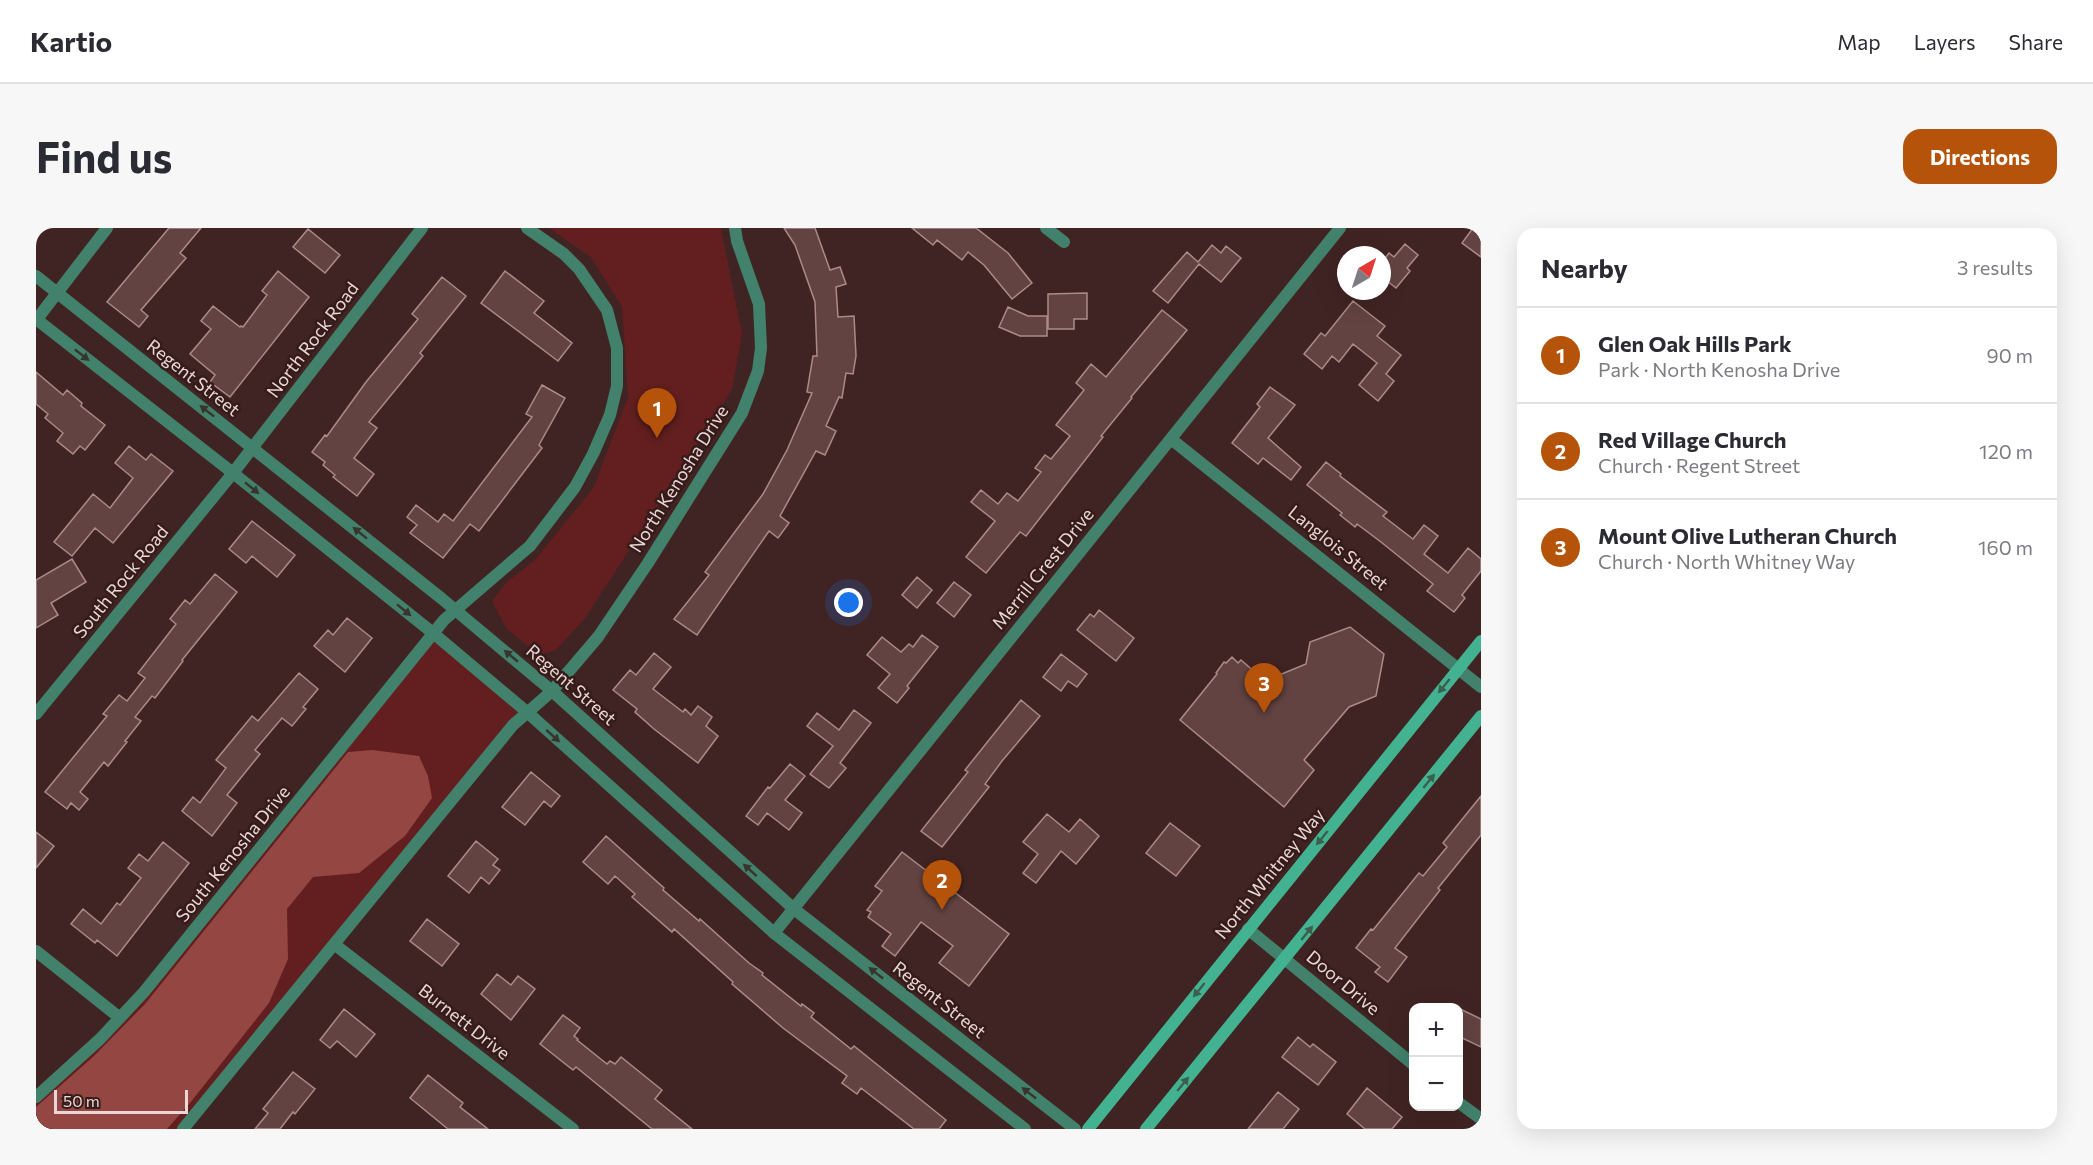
<!DOCTYPE html>
<html lang="en">
<head>
<meta charset="utf-8">
<style>
  :root { --surface:#fff; --page:#f7f7f7; --text:#2b2b33; --muted:#7c7c81; --line:#e1e1e2; --accent:#b45309 }
  body { margin:0; font-family:Commissioner,sans-serif; background:var(--page); color:var(--text) }
  .controls { position:absolute; right:18px; bottom:18px; display:grid; overflow:hidden; border-radius:12px; box-shadow:0 6px 24px #0002 }
  .controls button { width:54px; height:54px; display:grid; place-items:center; padding:0; border:0; border-bottom:2px solid var(--line); background:var(--surface); color:var(--text); font:30px sans-serif }
  .compass { position:absolute; left:1301px; top:18px; width:54px; height:54px; border-radius:50%; background:var(--surface); box-shadow:0 6px 24px #0002; rotate:39deg }
  .scale { position:absolute; left:18px; bottom:15px; width:134px; box-sizing:border-box; padding-left:6px; border:3px solid #ead7d5; border-top:0; font-size:16px; line-height:21px; white-space:nowrap; color:#ead7d5; -webkit-text-stroke:4px #351b19; paint-order:stroke }
  .you { position:absolute; left:813px; top:375px; width:21px; height:21px; margin:-15px; border:4px solid #fff; border-radius:50%; background:#1a73e8; box-shadow:0 0 0 9px #1a73e833 }
  .badge { display:grid; place-items:center; width:39px; height:39px; border-radius:50%; background:var(--accent); color:#fff; font-size:20px; font-weight:700 }
  .pin { position:absolute; translate:-50% -50px; filter:drop-shadow(0 2px 3px #0008) }
  .pin::after { content:''; position:absolute; top:32px; width:21px; height:18px; background:inherit; clip-path:polygon(0 0,100% 0,50% 100%) }
  .list { margin:0; padding:0; list-style:none }
  h2 { display:flex; justify-content:space-between; align-items:center; height:78px; margin:0; padding:0 24px; font-size:26px }
  h2 small { font-size:20px; font-weight:400; color:var(--muted) }
  .list li { display:grid; grid-template-columns:39px 1fr auto; gap:18px; align-items:center; box-sizing:border-box; height:96px; padding:0 24px; border-top:2px solid var(--line) }
  .list b { display:block; font-size:22px; white-space:nowrap }
  .list p { margin:0; font-size:20px; white-space:nowrap; color:var(--muted) }
  .list em { font-size:20px; font-style:normal; color:var(--muted) }
  .map { position:relative; flex:none; width:1445px; height:901px; overflow:hidden; border-radius:18px }
  header { display:flex; align-items:center; gap:36px; box-sizing:border-box; height:84px; padding:0 30px; background:var(--surface); border-bottom:2px solid var(--line) }
  header strong { font-size:28px }
  nav { display:flex; gap:33px; margin-inline-start:auto; font-size:21px }
  .intro { display:flex; align-items:center; justify-content:space-between; box-sizing:border-box; height:144px; padding:0 36px }
  h1 { margin:0; font-size:42px }
  .button { padding:15px 27px; border-radius:18px; background:var(--accent); color:#fff; font-size:21px; font-weight:700 }
  main { display:flex; gap:36px; padding:0 36px }
  aside { flex:1; background:var(--surface); border-radius:18px; box-shadow:0 6px 24px #0002 }
  .map>svg:first-child { display:block }
</style>
</head>
<body>
<header>
<strong>Kartio</strong>
<nav><a>Map</a><a>Layers</a><a>Share</a></nav>
</header>
<div class="intro"><h1>Find us</h1><a class="button">Directions</a></div>
<main>
<div class="map">
<svg width="1445" height="901" viewBox="0 0 1445 901">
  <rect width="100%" height="100%" fill="#402423"/>
  <!-- green -->
  <path fill="#631f1f" d="M513,0H685L706,106L696,161L639,252L549,390L520,422L503,427L471,401L456,373L471,354L500,331L558,259L592,169L586,79L555,29Z
    M397,405L491,484L147,901H0V869L64,811Z"/>
  <!-- forest -->
  <path fill="#944643" d="M336,522L383,528L392,548L396,570L369,608L323,645L277,649L251,681L252,731L233,775L154,875L131,901H0V879L58,828L109,776L312,524Z"/>
  <!-- building -->
  <path fill="#624341" stroke="#ad8a88" stroke-width="1.5" d="M133,0H165L144,25L150,30L105,82L112,88L103,99L71,74Z
    M748,0H779L794,42L804,39L810,56L800,59L802,89L818,88L820,128L817,146L810,145L806,170L803,169L790,198L800,203L789,227L780,223L744,288L753,295L742,310L733,303L661,407L638,391L673,347L669,344L727,266L751,222L776,165L771,164L777,128H781L779,74L759,17Z
    M876,0H940L972,25L996,55L976,71L948,37L932,24L926,32L901,12L897,17Z
    M1437,0H1445V29L1426,15Z
    M272,1L304,27L289,45L257,19Z
    M1369,16L1382,27L1371,40L1374,43L1360,60L1346,49V34L1353,25L1358,29Z
    M1176,17L1185,25L1190,18L1205,30L1185,54L1163,36L1132,75L1117,63L1151,24L1162,34Z
    M242,43L273,69L194,169L174,154L179,147L154,126L175,101L165,93L177,78L204,99L205,98L207,99L231,67L226,63Z
    M469,43L508,73L498,85L536,115L522,133L445,75Z
    M406,49L430,68L384,125L387,128L333,194L341,200L318,230L338,246L321,268L297,249L299,247L287,237L289,234L276,224L289,207L291,208L330,154L382,91L376,86Z
    M1051,65V91H1038V101H1012V66Z
    M1317,73L1349,98L1341,108L1365,127L1350,146L1358,153L1342,173L1323,157L1341,135L1317,116L1303,134L1296,128L1286,141L1268,126L1285,105L1289,108Z
    M972,79L992,88H1011V108H984L963,99Z
    M1126,82L1151,102L1095,169L1096,170L1065,208L1067,209L990,308L984,304L950,345L930,329L959,293L935,274L945,262L962,276L971,265L982,273L1005,244L999,240L1009,227L1015,231L1034,208L1020,197L1048,162L1040,155L1055,136L1070,149Z
    M0,144L27,167L31,162L46,175L45,178L69,197L49,222L44,218L37,226L21,213L27,205L9,190L12,186L0,176Z
    M506,157L529,170L503,217L506,220L443,303L434,296L407,330L374,305L381,297L371,289L380,277L402,294L408,286L417,293L496,189L490,186Z
    M1234,159L1259,177L1232,210L1265,239L1255,252L1227,230L1222,236L1196,215L1224,179L1221,176Z
    M93,218L110,232L115,226L137,243L77,315L59,300L36,328L18,314L57,266L74,280L97,250L79,235Z
    M1290,234L1305,246L1304,248L1351,284L1347,288L1377,311L1388,297L1402,308L1388,326L1412,345L1432,320L1445,331V343L1426,367L1429,370L1418,384L1391,363L1397,356L1345,314L1321,296L1319,299L1304,287L1306,285L1271,257Z
    M216,293L259,327L241,349L216,328L210,335L193,321Z
    M36,331L50,354L15,375L22,387L0,400V352Z
    M179,346L201,364L146,432L147,433L119,470L116,468L99,489L105,493L89,513L91,514L72,538L68,534L44,564L52,571L43,582L35,575L31,581L9,564L71,488L67,486L83,467L91,473L109,450L102,445L140,396L134,391L149,372L154,376Z
    M881,349L896,362L881,380L866,367Z
    M918,354L935,367L918,389L901,375Z
    M1063,382L1098,410L1080,433L1041,402L1054,386L1058,389Z
    M311,390L336,410L309,444L278,418L292,402L297,407Z
    M1314,399L1348,426L1340,468L1313,479L1268,532L1278,542L1248,579L1144,492L1181,446L1180,445L1188,434L1190,435L1196,429L1202,435L1205,432L1229,453L1270,436L1274,414Z
    M886,407L902,419L871,458L873,460L861,475L842,460L854,446L831,427L846,409L865,424L873,416L877,419Z
    M618,425L635,439L617,461L647,484L649,481L655,487L662,478L676,489L670,498L682,508L662,535L618,501L599,484L601,481L577,462L594,442L600,447Z
    M1025,426L1051,446L1041,459L1032,453L1025,463L1007,449Z
    M263,445L282,461L267,479L270,481L256,498L246,490L219,522L224,526L191,567L201,575L176,608L146,583L157,569L164,575L190,540L180,532L216,488L222,493Z
    M985,472L1004,488L966,533L949,556L953,559L906,619L885,603L932,544L929,542Z
    M818,482L835,495L804,535L810,540L793,560L774,546L797,518L771,498L781,485L803,502Z
    M754,536L769,548L749,572L766,585L753,602L731,585L722,597L710,588L732,559L734,560Z
    M495,544L524,568L515,579L508,573L489,597L466,579Z
    M1445,568V607L1402,660L1404,662L1359,720L1371,729L1352,754L1339,744L1344,739L1320,720L1335,701L1337,702L1383,645L1387,648L1411,619L1407,615Z
    M1011,586L1033,604L1044,591L1063,608L1040,636L1025,623L1000,655L987,645L1002,626L987,614Z
    M1134,595L1164,618L1140,648L1110,625Z
    M0,604L18,618L0,640Z
    M570,608L628,660L627,662L663,693L664,691L713,735L727,745L726,747L765,778L766,776L778,785L775,789L815,821L818,818L910,892L903,901H878L825,860L821,866L806,855L811,848L747,800L696,756L697,754L638,701L636,704L596,669L599,666L579,648L572,656L547,634Z
    M440,613L462,631L457,637L464,642L453,656L445,649L433,665L412,648Z
    M127,614L153,635L81,728L61,712L59,715L35,696L47,681L65,696L81,675L84,677L105,650L92,640L103,626L112,633Z
    M866,624L973,706L933,758L903,735L917,718L885,694L859,728L846,718L855,706L832,689L835,684L831,682L846,663L839,658Z
    M391,691L423,716L406,738L374,713Z
    M461,746L475,757L482,748L499,761L475,792L445,766Z
    M1422,780L1445,791V819L1422,808Z
    M308,781L339,806L320,829L301,813L294,820L284,812Z
    M527,787L544,800L538,808L542,811L541,812L571,836L574,833L579,836L585,829L626,862L619,871L656,901H616L540,839L537,842L504,816Z
    M1262,809L1274,819L1277,816L1300,834L1282,857L1246,829Z
    M257,844L279,861L259,886L257,884L244,901H219L232,885L227,881Z
    M392,847L427,875L424,879L452,901H412L374,870Z
    M1331,860L1366,889L1356,901H1329L1311,886Z
    M1242,864L1263,881L1247,901H1212Z"/>
  <g fill="none" stroke-linecap="round" stroke-linejoin="round">
    <!-- minor -->
    <path stroke="#42826c" stroke-width="12" d="M1010,0L1028,14
      M1,91L71,0
      M1135,211L1445,459
      M0,486L197,245L386,0
      M1212,701L1378,837
      M738,705L1304,0
      M298,716L537,901
      M0,723L84,790
      M0,869L64,811L108,764L408,392L494,318L539,259L557,226L574,187L581,158V120L571,82L543,41L528,26L491,0
      M1422,874L1445,891
      M147,901L477,497L516,463L562,409L612,335L706,185L722,143L725,120L723,76L701,13L699,0"/>
    <!-- tertiary -->
    <path stroke="#42826c" stroke-width="12" d="M0,48L405,370L516,463L758,681L1039,901
      M0,91L197,245L397,405L491,484L738,705L989,901"/>
    <!-- secondary -->
    <path stroke="#43b290" stroke-width="12" d="M1052,901L1445,413
      M1110,901L1445,488"/>
  </g>
  <!-- one-way arrows -->
  <defs><path id="oneway-solid" d="M-6-.8H1V-3.2L6.5 0L1 3.2V.8H-6Z" transform="scale(1.5)"/></defs>
  <g fill="#38352e">
    <use href="#oneway-solid" transform="translate(46 127) rotate(38)"/>
    <use href="#oneway-solid" transform="translate(171 183) rotate(-142)"/>
    <use href="#oneway-solid" transform="translate(216 260) rotate(39)"/>
    <use href="#oneway-solid" transform="translate(324 305) rotate(-141)"/>
    <use href="#oneway-solid" transform="translate(368 382) rotate(39)"/>
    <use href="#oneway-solid" transform="translate(475 428) rotate(-140)"/>
    <use href="#oneway-solid" transform="translate(517 508) rotate(42)"/>
    <use href="#oneway-solid" transform="translate(714 642) rotate(-138)"/>
    <use href="#oneway-solid" transform="translate(840 745) rotate(-142)"/>
    <use href="#oneway-solid" transform="translate(993 865) rotate(-142)"/>
  </g>
  <g fill="#3b5f4f">
    <use href="#oneway-solid" transform="translate(1408 458) rotate(129)"/>
    <use href="#oneway-solid" transform="translate(1393 553) rotate(-51)"/>
    <use href="#oneway-solid" transform="translate(1286 610) rotate(129)"/>
    <use href="#oneway-solid" transform="translate(1271 705) rotate(-51)"/>
    <use href="#oneway-solid" transform="translate(1163 762) rotate(129)"/>
    <use href="#oneway-solid" transform="translate(1147 856) rotate(-51)"/>
  </g>
  <g text-anchor="middle" stroke-width="5" stroke-linejoin="round" paint-order="stroke">
    <!-- street labels -->
    <g font-size="18" fill="#ead7d5" stroke="#351b19">
      <text transform="translate(277 112) rotate(-53)" y="6">North Rock Road</text>
      <text transform="translate(157 150) rotate(38)" y="6">Regent Street</text>
      <text transform="translate(643 251) rotate(-58)" y="6">North Kenosha Drive</text>
      <text transform="translate(1302 320) rotate(39)" y="6">Langlois Street</text>
      <text transform="translate(1007 341) rotate(-51)" y="6">Merrill Crest Drive</text>
      <text transform="translate(85 354) rotate(-51)" y="6">South Rock Road</text>
      <text transform="translate(535 457) rotate(41)" y="6">Regent Street</text>
      <text transform="translate(197 626) rotate(-51)" y="6">South Kenosha Drive</text>
      <text transform="translate(1234 646) rotate(-51)" y="6">North Whitney Way</text>
      <text transform="translate(1307 755) rotate(40)" y="6">Door Drive</text>
      <text transform="translate(903 772) rotate(38)" y="6">Regent Street</text>
      <text transform="translate(428 794) rotate(38)" y="6">Burnett Drive</text>
    </g>
  </g>
</svg>
<div class="controls">
<button>+</button>
<button>−</button>
</div>
<svg class="compass" viewBox="-18 -18 36 36"><path d="M0-13l5 13h-10z" fill="#e53935"/><path d="M0 13l5-13h-10z" fill="#7c7c81"/></svg>
<div class="scale">50 m</div>
<div class="you"></div>
<div class="pin badge" style="left:621px;top:210px">1</div>
<div class="pin badge" style="left:906px;top:682px">2</div>
<div class="pin badge" style="left:1228px;top:485px">3</div>
</div>
<aside>
<h2>Nearby<small>3 results</small></h2>
<ul class="list">
<li><span class="badge">1</span><div><b>Glen Oak Hills Park</b><p>Park · North Kenosha Drive</p></div><em>90 m</em></li>
<li><span class="badge">2</span><div><b>Red Village Church</b><p>Church · Regent Street</p></div><em>120 m</em></li>
<li><span class="badge">3</span><div><b>Mount Olive Lutheran Church</b><p>Church · North Whitney Way</p></div><em>160 m</em></li>
</ul>
</aside>
</main>
</body>
</html>
